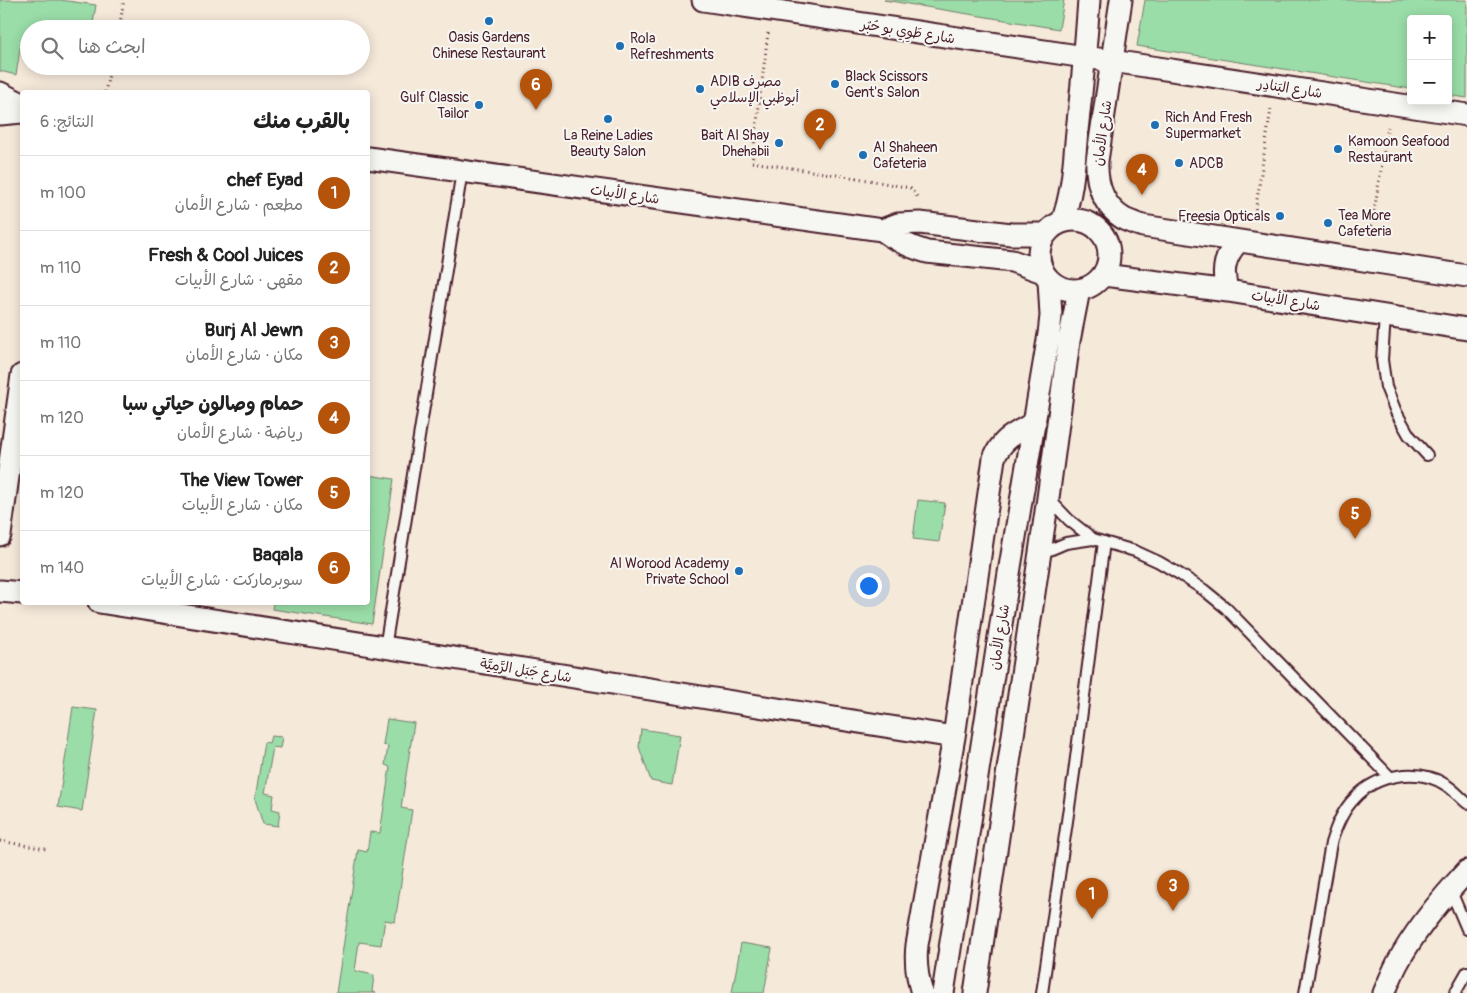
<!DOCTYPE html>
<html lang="ar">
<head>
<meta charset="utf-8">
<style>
  :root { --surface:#fff; --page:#f6f6f6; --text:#222; --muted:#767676; --line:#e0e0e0; --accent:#b45309 }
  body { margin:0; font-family:Pangolin,"Playpen Sans Arabic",sans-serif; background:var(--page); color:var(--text); direction:rtl }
  .controls { position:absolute; right:15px; top:15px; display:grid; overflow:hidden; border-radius:5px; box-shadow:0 2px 12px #0003 }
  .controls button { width:45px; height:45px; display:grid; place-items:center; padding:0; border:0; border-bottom:1px solid var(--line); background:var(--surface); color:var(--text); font:25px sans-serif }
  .you { position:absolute; left:868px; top:585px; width:18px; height:18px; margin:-12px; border:4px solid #fff; border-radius:50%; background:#1a73e8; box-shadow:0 0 0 8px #1a73e833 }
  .badge { display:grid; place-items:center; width:32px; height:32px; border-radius:50%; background:var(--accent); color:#fff; font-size:16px; font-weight:700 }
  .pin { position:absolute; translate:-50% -41px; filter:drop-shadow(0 1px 2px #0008) }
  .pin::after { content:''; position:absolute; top:26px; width:18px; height:15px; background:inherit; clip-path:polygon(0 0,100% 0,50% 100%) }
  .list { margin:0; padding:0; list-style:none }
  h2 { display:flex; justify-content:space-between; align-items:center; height:65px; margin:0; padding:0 20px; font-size:21px }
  h2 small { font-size:16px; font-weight:400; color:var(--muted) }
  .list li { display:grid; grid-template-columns:32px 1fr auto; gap:15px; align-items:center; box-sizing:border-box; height:75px; padding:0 20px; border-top:1px solid var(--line) }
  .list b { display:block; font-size:19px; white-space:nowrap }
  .list p { margin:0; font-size:16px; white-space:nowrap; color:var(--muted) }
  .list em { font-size:16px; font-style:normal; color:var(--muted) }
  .icon { flex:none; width:28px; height:28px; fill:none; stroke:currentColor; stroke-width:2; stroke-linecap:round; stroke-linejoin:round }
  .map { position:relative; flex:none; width:1467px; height:993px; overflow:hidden; direction:ltr }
  .search { position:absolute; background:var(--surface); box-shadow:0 2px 12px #0003; left:20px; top:20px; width:350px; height:55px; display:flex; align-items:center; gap:12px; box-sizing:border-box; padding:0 18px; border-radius:28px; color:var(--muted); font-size:19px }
  .panel { position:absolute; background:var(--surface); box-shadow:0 2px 12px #0003; left:20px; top:90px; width:350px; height:515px; border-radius:5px; direction:rtl }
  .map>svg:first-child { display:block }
</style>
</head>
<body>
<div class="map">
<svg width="1467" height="993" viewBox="0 0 1467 993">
  <rect width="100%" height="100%" fill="#f5e9da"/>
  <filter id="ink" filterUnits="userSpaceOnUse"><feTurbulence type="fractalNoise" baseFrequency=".02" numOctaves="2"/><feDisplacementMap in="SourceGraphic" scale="10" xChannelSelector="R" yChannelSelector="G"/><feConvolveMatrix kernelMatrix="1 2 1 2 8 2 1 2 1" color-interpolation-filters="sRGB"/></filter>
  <g filter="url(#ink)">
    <!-- green -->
    <path fill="#9adda8" stroke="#727e6a" d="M0,0H60L96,5L92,29H29V44L21,43L16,75L0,71Z
      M884,0H1064L1059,29Z
      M1145,0H1467V98L1448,95V19H1411V89L1137,46Z
      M368,475L394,479L372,624L272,609L273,603L368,602Z
      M918,500L945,503L939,542L913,539Z
      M73,707L97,710L82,811L58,807Z
      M387,719L414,723L401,808L412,810L395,922L385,920L381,945L359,942L355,971L374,975L372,992L376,993H336L358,850L367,852L370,832L380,833L390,767L385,765L388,746L383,745Z
      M641,729L680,735L672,785L651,781L639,747Z
      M271,736L282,737L280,748L273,747L265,793L274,795L272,809L280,811L278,826L263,824L255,799L264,742L269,743Z
      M741,943L772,948L764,993H732Z"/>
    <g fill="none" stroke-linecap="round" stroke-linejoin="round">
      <defs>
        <path id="lane" d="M1385,316L1382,360L1386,387L1396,412L1409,435L1427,455
          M1049,499L1069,520L1093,539L1135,551L1159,562L1181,575L1204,590L1226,608L1390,777
          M1040,554L1066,543L1093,539
          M385,648L462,171
          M1450,889L1467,929
          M1042,993L1074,773L1104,542
          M1305,993L1331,843C1336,827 1342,811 1354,799C1376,774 1418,767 1446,785C1454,790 1460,797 1467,803
          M1455,993L1467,972"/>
        <path id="street" d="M703,0L1112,61L1467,115
          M1121,0L1097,161C1096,184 1103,206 1124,219C1130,222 1137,224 1143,226L1467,276
          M0,93L22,104
          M0,114L22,112
          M368,158L882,230L898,224L920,223L1011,234H1046
          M1039 255a35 35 0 1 1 70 0a35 35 0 1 1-70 0Z
          M1062,222C1073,193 1074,162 1077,131C1082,87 1086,44 1089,0
          M882,230C896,241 910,247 927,252L1012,261L1043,272
          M1104,275L1228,291L1467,329
          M1228,291C1221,272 1224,256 1239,241
          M0,535L22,375
          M0,591L22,593
          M99,602L954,737
          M922,993C917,977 915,962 917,945L954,737L994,458C1004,436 1016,434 1035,422
          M943,993L1010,567L1049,334L1051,316L1049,280
          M975,993L1048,498L1069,341L1079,290
          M1384,993C1388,984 1392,974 1397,964C1415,930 1441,899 1467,871"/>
      </defs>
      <!-- lane casing -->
      <use href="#lane" stroke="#4a1f2b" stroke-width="14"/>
      <!-- street casing -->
      <use href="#street" stroke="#4a1f2b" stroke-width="25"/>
      <!-- path -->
      <path stroke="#4a1f2b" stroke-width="3" stroke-dasharray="1 4" stroke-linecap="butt" d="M119,29L124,0
        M768,33L752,162L863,179L910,188L919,199
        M105,92L111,66
        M1254,219L1271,109
        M1370,236L1388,127
        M0,841L46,849"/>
      <!-- lane -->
      <use href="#lane" stroke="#f6f6f2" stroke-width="10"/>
      <!-- street -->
      <use href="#street" stroke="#f6f6f2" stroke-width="21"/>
    </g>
  </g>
  <!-- markers -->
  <g fill="#1f6fb2" stroke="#f6f6f2" stroke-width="2">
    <circle cx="489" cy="21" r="5"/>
    <circle cx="620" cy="46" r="5"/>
    <circle cx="835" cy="84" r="5"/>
    <circle cx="700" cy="89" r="5"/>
    <circle cx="479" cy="105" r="5"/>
    <circle cx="608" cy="119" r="5"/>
    <circle cx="1155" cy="125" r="5"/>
    <circle cx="779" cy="143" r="5"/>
    <circle cx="1338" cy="149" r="5"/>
    <circle cx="863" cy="155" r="5"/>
    <circle cx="1179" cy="163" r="5"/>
    <circle cx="1280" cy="216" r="5"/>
    <circle cx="1328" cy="223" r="5"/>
    <circle cx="739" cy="571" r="5"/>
  </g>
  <g text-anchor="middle" stroke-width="4" stroke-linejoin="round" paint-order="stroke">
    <!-- street labels -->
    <g font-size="14" fill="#4a1f2b" stroke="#f6f6f2">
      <text transform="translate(908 31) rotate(9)" y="5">شارع طَوِي بو حُبُر</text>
      <text transform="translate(1290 88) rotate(9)" y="5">شارع البَنادِر</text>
      <text transform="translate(1102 133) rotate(-82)" y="5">شارع الأمان</text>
      <text transform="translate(625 194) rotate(8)" y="5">شارع الأبيات</text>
      <text transform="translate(1286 300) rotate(9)" y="5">شارع الأبيات</text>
      <text transform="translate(999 637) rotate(-81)" y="5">شارع الأمان</text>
      <text transform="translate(526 670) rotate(9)" y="5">شارع جَبَل الرَّمِيَّة</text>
    </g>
    <!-- poi labels -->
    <g font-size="14" fill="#4a1f2b" stroke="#f6f6f2" text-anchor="start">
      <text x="489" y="42" text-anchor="middle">Oasis Gardens<tspan x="489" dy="16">Chinese Restaurant</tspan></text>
      <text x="630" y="43">Rola<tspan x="630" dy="16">Refreshments</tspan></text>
      <text x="845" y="81">Black Scissors<tspan x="845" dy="16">Gent's Salon</tspan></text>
      <text x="710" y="86">ADIB مصرف<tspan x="710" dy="16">أبوظبي الإسلامي</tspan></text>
      <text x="469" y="102" text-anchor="end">Gulf Classic<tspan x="469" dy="16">Tailor</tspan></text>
      <text x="1165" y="122">Rich And Fresh<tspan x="1165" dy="16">Supermarket</tspan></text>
      <text x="608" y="140" text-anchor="middle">La Reine Ladies<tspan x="608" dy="16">Beauty Salon</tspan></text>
      <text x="769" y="140" text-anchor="end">Bait Al Shay<tspan x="769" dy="16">Dhehabii</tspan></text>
      <text x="1348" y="146">Kamoon Seafood<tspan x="1348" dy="16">Restaurant</tspan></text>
      <text x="873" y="152">Al Shaheen<tspan x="873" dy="16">Cafeteria</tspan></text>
      <text x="1189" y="168">ADCB</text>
      <text x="1338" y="220">Tea More<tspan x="1338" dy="16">Cafeteria</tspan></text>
      <text x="1270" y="221" text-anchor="end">Freesia Opticals</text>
      <text x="729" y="568" text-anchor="end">Al Worood Academy<tspan x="729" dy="16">Private School</tspan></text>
    </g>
  </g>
</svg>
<div class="controls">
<button>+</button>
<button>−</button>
</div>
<div class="you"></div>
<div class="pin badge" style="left:1092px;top:919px">1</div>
<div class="pin badge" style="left:820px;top:150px">2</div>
<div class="pin badge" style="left:1173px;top:911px">3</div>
<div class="pin badge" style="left:1142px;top:195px">4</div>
<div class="pin badge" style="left:1355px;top:539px">5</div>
<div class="pin badge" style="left:536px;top:110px">6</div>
<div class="search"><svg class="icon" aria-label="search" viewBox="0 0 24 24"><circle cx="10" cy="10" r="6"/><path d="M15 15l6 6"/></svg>ابحث هنا</div>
<section class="panel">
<h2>بالقرب منك<small>النتائج: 6</small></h2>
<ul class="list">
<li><span class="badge">1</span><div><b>chef Eyad</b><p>مطعم · شارع الأمان</p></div><em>100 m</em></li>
<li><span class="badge">2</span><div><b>Fresh &amp; Cool Juices</b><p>مقهى · شارع الأبيات</p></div><em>110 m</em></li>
<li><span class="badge">3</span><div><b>Burj Al Jewn</b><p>مكان · شارع الأمان</p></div><em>110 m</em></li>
<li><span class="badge">4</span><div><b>حمام وصالون حياتي سبا</b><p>رياضة · شارع الأمان</p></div><em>120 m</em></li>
<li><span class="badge">5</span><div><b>The View Tower</b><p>مكان · شارع الأبيات</p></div><em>120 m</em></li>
<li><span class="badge">6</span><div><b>Baqala</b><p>سوبرماركت · شارع الأبيات</p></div><em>140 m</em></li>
</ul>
</section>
</div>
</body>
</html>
